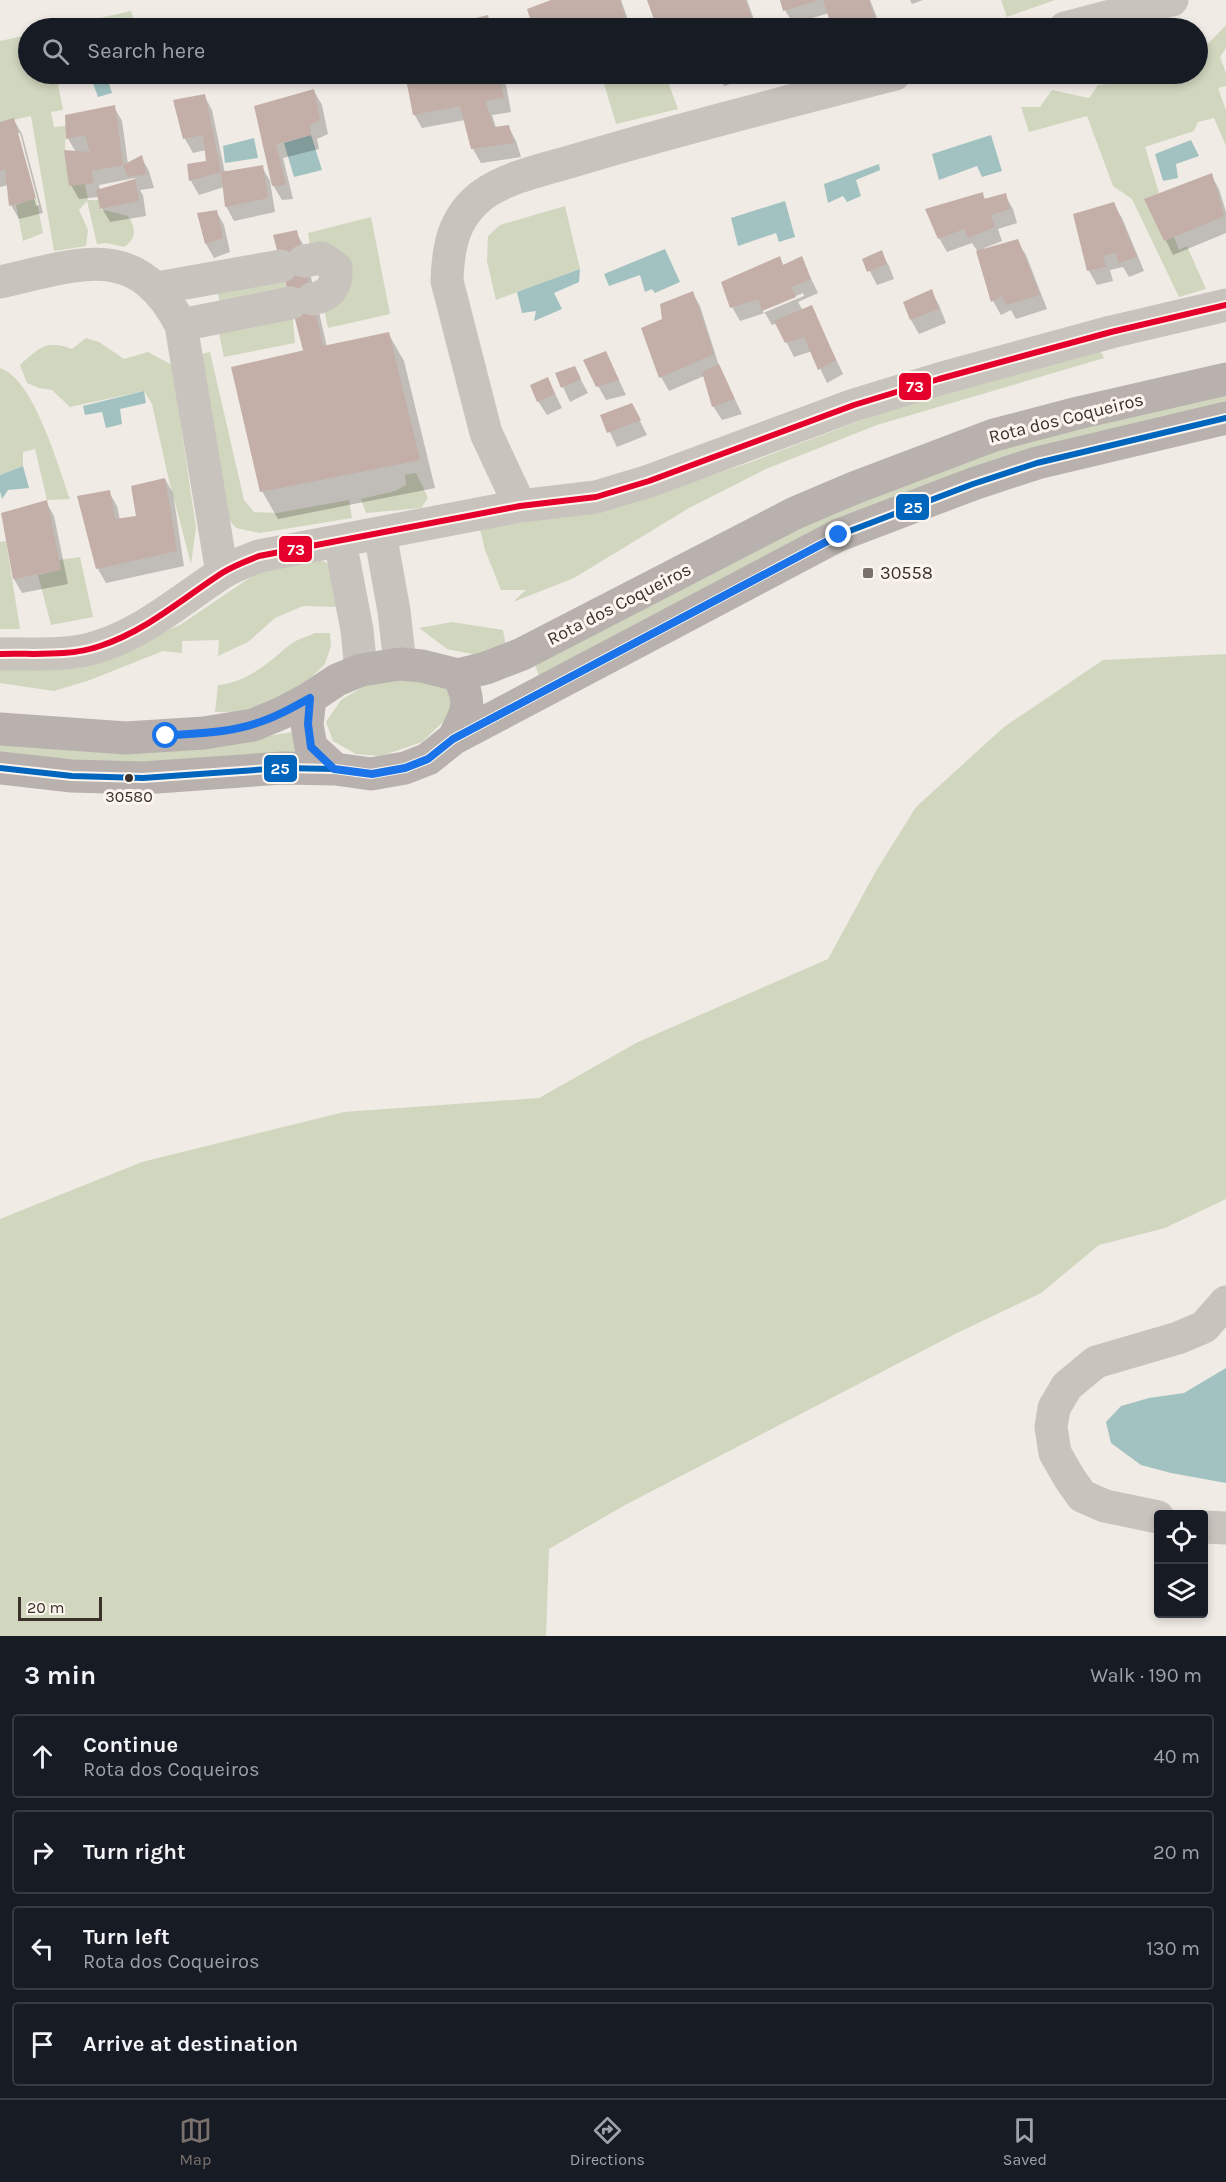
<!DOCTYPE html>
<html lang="en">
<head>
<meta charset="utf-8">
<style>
  :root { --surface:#171b24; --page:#242831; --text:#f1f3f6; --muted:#9ea1a6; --line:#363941; --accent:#7a716c }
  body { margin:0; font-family:Karla,sans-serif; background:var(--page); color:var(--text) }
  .controls { position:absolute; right:18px; bottom:18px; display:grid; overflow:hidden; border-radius:6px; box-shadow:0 3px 9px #0003 }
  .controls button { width:54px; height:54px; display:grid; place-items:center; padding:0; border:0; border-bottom:2px solid var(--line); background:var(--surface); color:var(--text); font:30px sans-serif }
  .scale { position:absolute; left:18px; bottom:15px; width:84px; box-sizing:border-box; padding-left:6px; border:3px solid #3b302b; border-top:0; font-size:16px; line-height:21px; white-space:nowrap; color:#3b302b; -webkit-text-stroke:4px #fbf5ee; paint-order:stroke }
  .stop { position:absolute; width:18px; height:18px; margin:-14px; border:4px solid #1a73e8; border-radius:50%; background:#fff }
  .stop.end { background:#1a73e8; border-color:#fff; box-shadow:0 2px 6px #0008 }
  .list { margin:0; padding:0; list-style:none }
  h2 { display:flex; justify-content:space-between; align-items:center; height:78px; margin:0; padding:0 24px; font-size:26px }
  h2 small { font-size:20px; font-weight:400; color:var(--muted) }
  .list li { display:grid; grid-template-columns:39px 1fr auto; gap:18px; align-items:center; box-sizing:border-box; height:84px; margin:0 12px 12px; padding:0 12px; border:2px solid var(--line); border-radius:6px }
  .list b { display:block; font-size:22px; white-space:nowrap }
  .list p { margin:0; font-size:20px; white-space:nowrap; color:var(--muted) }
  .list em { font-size:20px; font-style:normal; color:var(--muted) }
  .icon { flex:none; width:33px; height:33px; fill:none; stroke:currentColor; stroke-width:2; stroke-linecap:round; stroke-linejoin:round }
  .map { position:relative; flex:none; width:1226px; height:1636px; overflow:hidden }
  .search { position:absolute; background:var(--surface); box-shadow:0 3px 9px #0003; left:18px; right:18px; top:18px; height:66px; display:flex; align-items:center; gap:15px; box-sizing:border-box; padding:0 21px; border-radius:33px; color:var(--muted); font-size:22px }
  .sheet { height:462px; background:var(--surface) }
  nav { display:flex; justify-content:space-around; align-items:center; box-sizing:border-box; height:84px; border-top:2px solid var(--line); background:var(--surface); font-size:16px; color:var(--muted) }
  nav a { display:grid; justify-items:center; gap:3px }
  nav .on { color:var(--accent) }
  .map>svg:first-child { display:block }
</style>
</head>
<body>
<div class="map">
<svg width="1226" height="1636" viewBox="0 0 1226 1636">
  <rect width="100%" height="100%" fill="#f0ebe5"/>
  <!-- green -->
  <path fill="#d1d6bf" d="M1001,0H1055L1007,17Z
    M131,11L136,28H55Z
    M1226,25V48L1220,57L1226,73V86L1218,88L1226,110V146L1214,118L1198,122L1194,131L1145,147L1159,193L1145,200L1164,241L1174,237L1179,250L1187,246L1206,289L1179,297L1132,199L1113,186L1087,116L1029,132L1021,107H1040L1052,90L1089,98L1098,85L1115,83L1117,74H1198V50L1207,45Z
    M28,35V74H56L63,110L51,112L54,127L66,126L65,150L69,185L85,184L88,200H98L100,209L128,216C136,228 137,238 124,247L106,243L97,244L87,201L79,210L88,230L86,246L54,251L31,116L0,123V41Z
    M601,74H665L678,109L616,124Z
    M36,198L43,233L23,241L16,205Z
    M565,206L580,269L496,300L487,261L488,236L500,225Z
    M371,217L390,314L328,328L324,309L340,301L310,247L308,233Z
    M283,275L288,295L221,308L216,286Z
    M292,309L295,343L224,357L217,324Z
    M86,338L99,342L124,359L148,352L172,365L196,528L191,564L167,472L152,404L144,391L70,407L52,390L39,388L27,383L20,365C39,348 46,339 72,349Z
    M1099,348L1104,358L877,425L766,469L689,508L574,578L513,602L526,590H501L485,550L480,529L623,505L751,462L891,409Z
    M210,352L244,500L254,512L277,513L349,500L352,518L260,533L236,528L221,511L197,355Z
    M0,368C34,379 58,466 70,499L47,500L35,449L23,452V466L0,475Z
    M1226,395V408L1035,448L540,678L535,665L836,507L948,465L1053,434Z
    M416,473L428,498L421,508L366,513L361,499L395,491L406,485L405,475Z
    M6,541L20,629H0V542Z
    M80,557L93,617L51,625L38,575L61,570L59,560Z
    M315,558C341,564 336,585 338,607L303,606L275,618L248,642L218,656L219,640L182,641V653L163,651L90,680L54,691L0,683V670L146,639L180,625L251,577L274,566Z
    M452,622L503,630L506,647L477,655L447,649L419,628Z
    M315,633H330L331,646L325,664L286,702L249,712H215L218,685C246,682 268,664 288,646C295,640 306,637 315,633Z
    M1226,654V1199L1165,1228L1099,1245L1041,1293L955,1334L625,1505L549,1549L546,1636H0V1219L142,1162L344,1112L539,1098L638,1042L828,959L876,871L916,807L1004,727L1103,660Z
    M395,677L448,687L455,700L448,717L422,742L381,756L356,754L333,741L326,722L341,700L366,685Z
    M298,731L303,751L216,761L116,768L0,758V741L222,744Z"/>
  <!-- water -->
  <path fill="#a1c2c1" d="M72,74H106L112,93L98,97L90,75L73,78Z
    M311,135L322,170L294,177L284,143Z
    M991,135L1002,171L982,177L977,166L939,180L932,154Z
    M254,138L258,158L225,163L223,146Z
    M1191,140L1199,156L1176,164L1178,178L1163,181L1155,154Z
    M879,164L880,170L856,180L861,196L847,202L843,196L828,203L824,184Z
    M785,201L795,237L779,242L776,233L738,246L731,218Z
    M665,249L680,282L655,293L652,289L645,292L640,275L609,286L604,274Z
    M580,269L579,282L554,293L562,309L534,321L536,311L522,313L517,292Z
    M144,391L146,403L120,409L122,424L106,428L102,412L85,415L83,406Z
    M23,466L29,488L8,490L2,499L0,491V475Z
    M1226,1368V1483L1171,1473L1141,1465L1111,1443L1106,1422L1121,1406L1149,1398L1184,1393Z"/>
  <!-- shadow -->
  <path fill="#0003" fill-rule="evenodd" d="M556,0H621L631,28H534L529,10Z
    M649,0H747L757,28H659Z
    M782,0H870L881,28H834L829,13L793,24L785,10Z
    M910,0H923L912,4Z
    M488,17L494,28H436Z
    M407,74H504L511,112L492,115L496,128L508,126L516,141L521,157L481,163L473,149L465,120L422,128L414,114Z
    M549,74H573L553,80Z
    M717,74H762L724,86Z
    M314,91L322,105L328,134L317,139L319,149L283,158L293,199L282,200L273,185L256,107Z
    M204,95L212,110L225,173L262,167L270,181L275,212L234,221L226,206L224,187L199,195L191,181L188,165L207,162L206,150L193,153L185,139Z
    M114,107L122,121L128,164L141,157L149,171L154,188L140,190L143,195L146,216L110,222L102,208L99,197L79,199L71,185L76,152L68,139ZM135,178V180L100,190L99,185Z
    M14,120L22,134L43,213L19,219L11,205L8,185L0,187V124ZM17,133H20L39,205L36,206Z
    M1211,175L1219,189L1226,212V233L1173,255L1146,200Z
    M982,194L986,200L1005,195L1013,209L1017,223L998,229L1002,241L984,248L985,250L1017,241L1026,255L1047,309L1016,319L1011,310L1001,315L993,301L978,252L972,243L947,252L939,238Z
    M1113,204L1122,218L1144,271L1129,277L1123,267L1110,270L1113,281L1097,285L1089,271L1074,215Z
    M216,211L224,225L230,252L214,258L206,244Z
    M296,232L304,246L327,347L388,333L404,361L435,488L278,519L262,491L305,352Z
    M881,252L889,266L894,279L877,285L864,260Z
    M779,257L784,266L801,258L818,293L798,302L803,311L811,307L843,374L827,383L812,351L794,357L777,323L772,325L765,313L740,321L732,307ZM803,293L804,296L763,313V310Z
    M931,291L939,305L946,323L919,334L911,320Z
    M692,292L700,306L720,369L742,414L722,420L713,406L704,376L669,391L661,377Z
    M606,353L626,395L606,400L598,386Z
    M574,367L588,393L570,402L557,374Z
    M548,379L562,408L547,415L538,401Z
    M602,416L638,417L647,435L617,447Z
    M165,479L173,493L184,566L106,583L98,569L79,497L109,492L117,506L120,520L137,517Z
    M46,502L54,516L68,584L22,593L14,579L3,514Z"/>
  <!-- building -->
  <path fill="#c3afa7" d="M551,0H620L629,28H533L527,9Z
    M647,0H745L753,21L732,28H657Z
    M780,0H816V1L783,11Z
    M823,0H869L878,28H832Z
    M488,15L491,28H434Z
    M405,74H499L504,98L485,101L494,127L509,125L514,143L471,149L460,106L413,115Z
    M314,89L320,120L310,125L311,135L276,144L286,185L272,186L254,106Z
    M205,94L221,172L189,181L187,164L206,161L203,135L183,139L173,100Z
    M115,105L123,165L92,171L93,183L69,186L64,150L90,152L85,135L66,139L65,115Z
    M14,118L36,198L9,206L5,169L0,171V122Z
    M142,155L147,174L128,177L123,165Z
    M263,165L268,198L225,207L221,172Z
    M1212,173L1224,216L1164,241L1144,199Z
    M135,179L139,201L100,209L96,190Z
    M983,192L984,199L1006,193L1010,209L991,215L995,227L968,238L964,229L938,239L925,209Z
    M1114,202L1137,257L1119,263L1116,253L1103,256L1106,267L1087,271L1073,214Z
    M217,210L223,238L205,244L197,213Z
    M297,230L323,346L389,332L420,460L260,492L231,367L309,349L303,350L273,235Z
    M1018,239L1040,295L1006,305L1002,296L991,302L976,251Z
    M882,250L887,264L867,272L862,259Z
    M780,256L783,265L802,256L811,279L791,287L796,297L762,311L758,299L730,308L721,282Z
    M932,289L939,309L910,320L903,302Z
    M693,291L714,354L659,378L641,328L662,319L660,304Z
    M812,305L836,360L818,370L804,337L785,343L774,321Z
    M606,351L619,380L596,387L583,360Z
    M719,364L735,399L712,407L702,372Z
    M575,366L581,379L561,388L555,373Z
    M548,377L555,394L537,402L530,385Z
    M632,403L641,420L607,433L600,415Z
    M165,478L177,551L96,569L77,496L110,490L115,519L136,516L131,486Z
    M47,500L61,570L13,579L1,513Z"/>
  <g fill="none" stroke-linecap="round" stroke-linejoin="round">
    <!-- minor -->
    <path stroke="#c9c3be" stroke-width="33" d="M1065,28L1172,0
      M304,261L322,258L336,268C337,286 330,296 312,299
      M0,282C78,265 136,238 181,325L222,573
      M157,288L281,266
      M181,325L291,303
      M520,506L486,433L447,281C448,248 453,218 481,196C507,176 551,168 583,158C686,127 791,101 895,74
      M380,533L394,611L400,664
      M340,541L357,630L361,670
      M0,654C33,653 69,657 100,646C146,631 182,599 222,573C233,566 246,561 259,556L520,506L596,497L649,481L854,405L939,379L1111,332L1226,305
      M1158,1517L1105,1506L1082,1496L1070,1479L1055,1453L1051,1427L1054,1408L1067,1386L1096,1362L1178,1338L1204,1327L1226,1302
      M1204,1527L1226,1528"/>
    <!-- major -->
    <path stroke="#b8b1ad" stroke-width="33" d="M310,698L307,724L311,747L335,769
      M0,729L126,738L204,733L253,725L282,713L310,698L337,680L361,670L400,664L422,666L458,675L486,668L522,654L795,513L854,488L994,435L1078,413L1226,379
      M453,739C467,712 473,704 458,675
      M0,768L72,776L143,778L283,768L335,769L371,774L405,768L428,759L453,739L839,535L973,484L1037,463L1226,418"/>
    <defs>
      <path id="bus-1" d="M0,768L72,776L143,778L283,768L335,769L371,774L405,768L428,759L453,739L839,535L973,484L1037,463L1226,418"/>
      <path id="bus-2" d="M0,654C33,653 69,657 100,646C146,631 182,599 222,573C233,566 246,561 259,556L520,506L596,497L649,481L854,405L939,379L1111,332L1226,305"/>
    </defs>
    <!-- bus-1 casing -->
    <use href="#bus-1" stroke="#fbf5ee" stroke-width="10"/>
    <!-- bus-2 casing -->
    <use href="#bus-2" stroke="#fbf5ee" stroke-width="10"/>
    <!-- bus-1 -->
    <use href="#bus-1" stroke="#0065bd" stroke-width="6"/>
    <!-- bus-2 -->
    <use href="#bus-2" stroke="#e4002b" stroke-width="6"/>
  </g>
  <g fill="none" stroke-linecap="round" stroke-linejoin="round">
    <!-- route -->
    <path stroke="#1a73e8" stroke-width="8" d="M166,736C195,733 227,733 254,724C274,718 292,708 310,698L308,724L311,747L334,769L372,774L405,768L428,759L453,739L839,535"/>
  </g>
  <!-- markers -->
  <rect fill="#7a716c" stroke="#fbf5ee" stroke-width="2" x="862" y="567" width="12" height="12" rx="3"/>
  <circle fill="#3b302b" stroke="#fbf5ee" stroke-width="2" cx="129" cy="778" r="5"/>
  <g text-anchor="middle" stroke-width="6" stroke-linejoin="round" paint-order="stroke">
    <!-- bus labels -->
    <g font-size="16" fill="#3b302b" stroke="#fbf5ee">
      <text x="129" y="802">30580</text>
    </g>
    <!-- street labels -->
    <g font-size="18" fill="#3b302b" stroke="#fbf5ee">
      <text transform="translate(1066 418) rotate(-14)" y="6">Rota dos Coqueiros</text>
      <text transform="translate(619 604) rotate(-27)" y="6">Rota dos Coqueiros</text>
    </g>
    <!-- poi labels -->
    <g font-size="18" fill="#3b302b" stroke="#fbf5ee" text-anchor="start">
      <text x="880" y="579">30558</text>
    </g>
  </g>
  <g stroke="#fbf5ee" stroke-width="2">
    <rect x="898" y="372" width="34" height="29" rx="6" fill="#e4002b"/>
    <rect x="895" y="493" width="35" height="28" rx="6" fill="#0065bd"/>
    <rect x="278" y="535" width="35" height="28" rx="6" fill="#e4002b"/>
    <rect x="263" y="754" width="35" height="29" rx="6" fill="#0065bd"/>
  </g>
  <g font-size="16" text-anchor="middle" font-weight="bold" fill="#fff">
    <text x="915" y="392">73</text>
    <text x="913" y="513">25</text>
    <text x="296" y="555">73</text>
    <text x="280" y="774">25</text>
  </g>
</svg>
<div class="controls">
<button><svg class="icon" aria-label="locate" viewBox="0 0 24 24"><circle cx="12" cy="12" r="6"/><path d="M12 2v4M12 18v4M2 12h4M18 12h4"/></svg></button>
<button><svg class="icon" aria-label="layers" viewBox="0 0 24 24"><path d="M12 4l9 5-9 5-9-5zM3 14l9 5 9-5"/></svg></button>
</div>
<div class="scale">20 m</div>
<div class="stop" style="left:166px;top:736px"></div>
<div class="stop end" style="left:839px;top:535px"></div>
<div class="search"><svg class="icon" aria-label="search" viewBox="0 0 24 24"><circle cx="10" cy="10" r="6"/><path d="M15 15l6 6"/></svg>Search here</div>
</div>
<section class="sheet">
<h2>3 min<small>Walk · 190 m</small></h2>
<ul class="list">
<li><svg class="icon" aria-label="ahead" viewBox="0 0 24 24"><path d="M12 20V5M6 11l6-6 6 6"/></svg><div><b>Continue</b><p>Rota dos Coqueiros</p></div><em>40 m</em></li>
<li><svg class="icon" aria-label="right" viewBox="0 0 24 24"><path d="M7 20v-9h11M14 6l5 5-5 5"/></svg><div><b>Turn right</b></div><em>20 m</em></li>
<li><svg class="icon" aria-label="left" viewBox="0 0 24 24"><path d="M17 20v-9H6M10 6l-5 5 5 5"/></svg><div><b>Turn left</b><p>Rota dos Coqueiros</p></div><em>130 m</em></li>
<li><svg class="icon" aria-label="arrive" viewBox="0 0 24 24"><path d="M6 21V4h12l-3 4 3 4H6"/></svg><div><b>Arrive at destination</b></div></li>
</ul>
</section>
<nav>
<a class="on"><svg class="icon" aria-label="map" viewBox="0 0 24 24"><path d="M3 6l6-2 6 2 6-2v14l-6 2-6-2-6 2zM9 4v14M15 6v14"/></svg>Map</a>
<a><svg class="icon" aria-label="directions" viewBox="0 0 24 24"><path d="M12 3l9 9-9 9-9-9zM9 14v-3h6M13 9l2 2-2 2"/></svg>Directions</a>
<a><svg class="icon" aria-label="saved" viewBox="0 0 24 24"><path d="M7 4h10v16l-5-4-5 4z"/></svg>Saved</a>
</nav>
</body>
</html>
